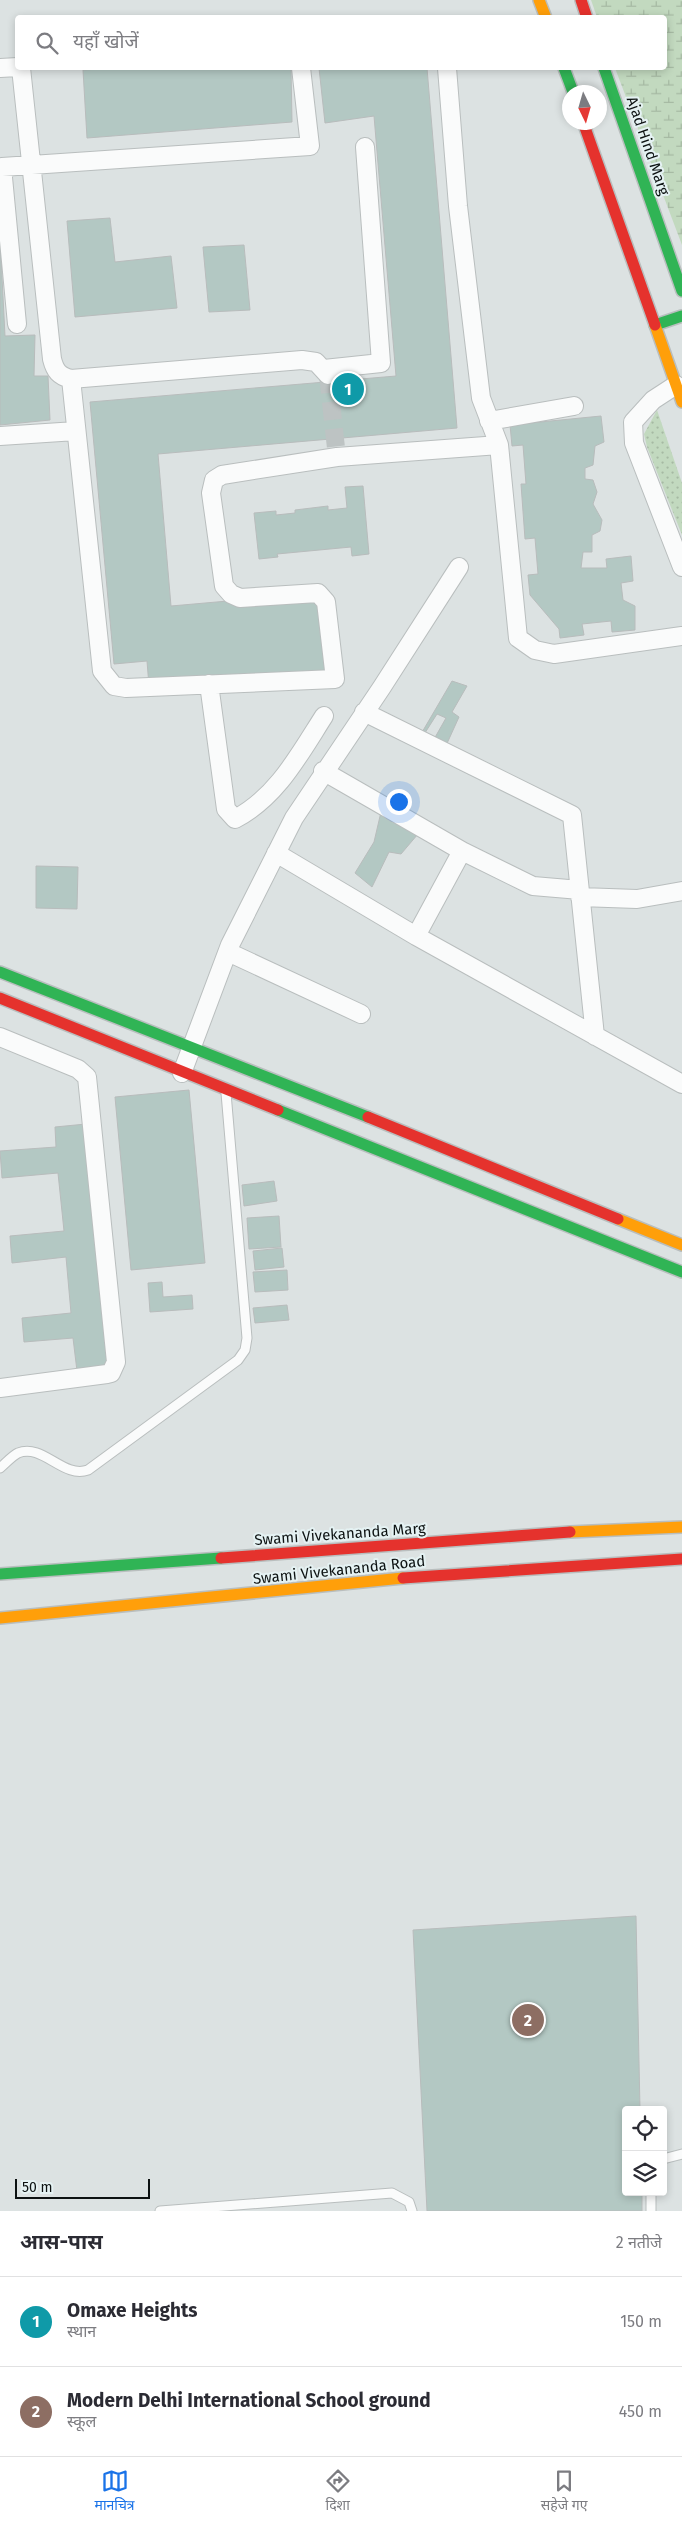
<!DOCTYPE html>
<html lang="hi">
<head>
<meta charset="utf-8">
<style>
  :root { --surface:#fff; --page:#f7f7f7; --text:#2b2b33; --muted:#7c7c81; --line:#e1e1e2; --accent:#1a73e8 }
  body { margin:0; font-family:"Fira Sans","Noto Sans Devanagari",sans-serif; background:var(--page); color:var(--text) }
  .controls { position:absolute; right:15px; bottom:15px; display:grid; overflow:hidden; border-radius:5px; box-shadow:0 2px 8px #0003 }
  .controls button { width:45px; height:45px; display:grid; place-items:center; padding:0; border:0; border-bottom:1px solid var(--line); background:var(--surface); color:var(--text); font:25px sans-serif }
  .compass { position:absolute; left:562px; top:85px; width:45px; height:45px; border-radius:50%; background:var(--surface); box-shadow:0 2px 8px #0003; rotate:175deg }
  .scale { position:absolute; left:15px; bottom:12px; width:135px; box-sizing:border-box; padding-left:5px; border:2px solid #0d1212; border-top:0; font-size:14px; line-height:18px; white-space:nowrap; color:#0d1212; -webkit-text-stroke:4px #e5f2f3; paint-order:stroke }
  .you { position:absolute; left:398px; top:801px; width:18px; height:18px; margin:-12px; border:4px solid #fff; border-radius:50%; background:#1a73e8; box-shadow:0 0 0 8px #1a73e833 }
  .badge { display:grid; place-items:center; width:32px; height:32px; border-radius:50%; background:var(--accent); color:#fff; font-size:16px; font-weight:700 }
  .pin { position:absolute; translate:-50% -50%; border:2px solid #fff; box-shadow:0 1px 5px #0006 }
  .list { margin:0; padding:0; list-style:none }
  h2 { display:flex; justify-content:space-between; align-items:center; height:65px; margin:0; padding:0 20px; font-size:21px }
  h2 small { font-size:16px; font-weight:400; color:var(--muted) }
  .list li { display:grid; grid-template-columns:32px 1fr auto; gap:15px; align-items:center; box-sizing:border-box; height:90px; padding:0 20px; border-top:1px solid var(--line) }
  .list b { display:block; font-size:19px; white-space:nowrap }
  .list p { margin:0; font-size:16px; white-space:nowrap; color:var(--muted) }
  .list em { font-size:16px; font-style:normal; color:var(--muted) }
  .icon { flex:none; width:28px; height:28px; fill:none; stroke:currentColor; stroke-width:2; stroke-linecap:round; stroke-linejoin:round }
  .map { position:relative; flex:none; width:682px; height:2211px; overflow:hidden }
  .search { position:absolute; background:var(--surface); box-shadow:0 2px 8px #0003; left:15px; right:15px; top:15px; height:55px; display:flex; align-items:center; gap:12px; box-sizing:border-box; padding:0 18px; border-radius:5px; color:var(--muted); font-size:19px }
  .sheet { height:245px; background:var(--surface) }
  nav { display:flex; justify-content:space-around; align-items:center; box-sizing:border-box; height:70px; border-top:1px solid var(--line); background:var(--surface); font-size:14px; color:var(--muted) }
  nav a { display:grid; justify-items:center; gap:2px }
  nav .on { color:var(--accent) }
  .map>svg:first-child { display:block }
</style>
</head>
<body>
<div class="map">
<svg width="682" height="2211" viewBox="0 0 682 2211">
  <defs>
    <pattern id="wetland-marsh" width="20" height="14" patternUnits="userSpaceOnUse" patternTransform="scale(1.25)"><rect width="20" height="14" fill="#c2d9bf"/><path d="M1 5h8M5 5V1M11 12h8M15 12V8" fill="none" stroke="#a6b9a3"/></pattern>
    <pattern id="park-dots" width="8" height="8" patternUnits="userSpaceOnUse" patternTransform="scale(1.25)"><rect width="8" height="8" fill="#c2d9bf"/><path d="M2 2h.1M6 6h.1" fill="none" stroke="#a6b9a3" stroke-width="1.8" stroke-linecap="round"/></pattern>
  </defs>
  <rect width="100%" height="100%" fill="#dce2e2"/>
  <!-- wetland -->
  <path fill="url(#wetland-marsh)" d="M591,0H682V245L615,68H664V18L597,17Z"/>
  <!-- park -->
  <path fill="url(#park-dots)" d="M657,410L682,483V535L647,447L644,434Z"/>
  <!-- building -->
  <path fill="#b3c8c3" stroke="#b8bcbc" d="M115,68H291L292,122L87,138L83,70Z
    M319,68H427L457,428L158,454L171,606L319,593L325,671L149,686L147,661L114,664L90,402L396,376L374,116L325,123Z
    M110,218L115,262L171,256L177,308L75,317L67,221Z
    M0,237L5,336L35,335L34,376H48L50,420L0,425Z
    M244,245L250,310L209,312L203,247Z
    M601,416L604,442L595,446L593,465L585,468V479L593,480L597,492L593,504L602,520L600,531L592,535V552H583L581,568H607L606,559L631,556L633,581L621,583L623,600L635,606V630L612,632L611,621L582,624L584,635L560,638L559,629L530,595L528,575L538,574L535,538L525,539L521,484H526L523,445L512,446L510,425Z
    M363,486L369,554L352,556L351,547L277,554L278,557L259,559L254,513L276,511V515L295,513V510L328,506V510L347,508L345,487Z
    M452,681L467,686L452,712L459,717L444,750L433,741L446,718L437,714L423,736L421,734Z
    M381,812L418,834L401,854L389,852L372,887L355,873L374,842Z
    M36,866L78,867L77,909L36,908Z
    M189,1090L205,1263L131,1270L115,1097Z
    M86,1124L109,1368L77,1371L73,1338L24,1342L22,1318L71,1313L66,1257L12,1263L10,1236L64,1231L58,1173L2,1178L0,1151L56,1147L55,1127Z
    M274,1181L277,1201L244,1206L242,1185Z
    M279,1216L281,1247L249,1249L247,1218Z
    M282,1248L284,1267L255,1270L253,1251Z
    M287,1270L288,1290L255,1292L253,1272Z
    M162,1282L163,1297L192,1295L193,1309L150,1312L148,1283Z
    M287,1305L289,1320L255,1323L253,1308Z
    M636,1916L640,2110H626V2192H642V2211H427L413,1930Z"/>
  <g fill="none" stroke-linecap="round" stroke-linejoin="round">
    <!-- street-tunnel -->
    <path stroke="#bdc3c3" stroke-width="18" stroke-dasharray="18 9" stroke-linecap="butt" d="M328,375L337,457"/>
    <defs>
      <path id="lane" d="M0,1468C6,1463 12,1456 18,1453C43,1443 63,1479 88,1470L238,1360L245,1350L247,1338L226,1093
        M663,2159L682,2154
        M651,2192V2211
        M160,2211L392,2193L409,2202L412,2211"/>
      <path id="street" d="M0,68L18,67
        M21,68L52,359C55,371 59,376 71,379L302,360L316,362L328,375
        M447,68L458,206L481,398L499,445L518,638L535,650L554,654L682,636
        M17,324L2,167L310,146L301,68
        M324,369L381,363L365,147
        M71,379L102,671L114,686L126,688L335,679L326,602L318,593L240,598L231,594L224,586L211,493L214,480L222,475L337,457L499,445
        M676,385L653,400L633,422L634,443L682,567
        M489,421L574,406
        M0,436L76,431
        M209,684L226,809L235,819C277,797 299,755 324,716
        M364,712L572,815L595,1036
        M323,771L462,851L416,936
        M462,851L533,886L580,890
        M276,853L416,936L682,1084
        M580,897L637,899L682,891
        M228,952L361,1014
        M0,1037L78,1069L87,1077L116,1362L111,1373L107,1374L0,1388
        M182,1073L230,945L294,818L382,687L459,567"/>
      <path id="fast" d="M564,68L573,92
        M604,68L682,291
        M655,325L682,316
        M0,972L368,1117
        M278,1110L682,1272
        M0,1574L221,1558"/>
      <path id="slow" d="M539,0L546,18
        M655,325L682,402
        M618,1219L682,1245
        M570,1532L682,1527
        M0,1618L403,1578"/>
      <path id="jam" d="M581,0L587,18
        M583,122L655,325
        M0,998L278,1110
        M368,1117L618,1219
        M221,1558L570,1532
        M403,1578L682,1559"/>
    </defs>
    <!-- lane casing -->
    <use href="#lane" stroke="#b9bebe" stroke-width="11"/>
    <!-- street casing -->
    <use href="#street" stroke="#b9bebe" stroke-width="20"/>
    <!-- fast casing -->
    <use href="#fast" stroke="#b9bebe" stroke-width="14"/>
    <!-- slow casing -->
    <use href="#slow" stroke="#b9bebe" stroke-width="14"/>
    <!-- jam casing -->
    <use href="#jam" stroke="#b9bebe" stroke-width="14"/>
    <!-- lane -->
    <use href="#lane" stroke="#fafbfb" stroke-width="9"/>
    <!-- street -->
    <use href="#street" stroke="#fafbfb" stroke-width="18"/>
    <!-- fast -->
    <use href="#fast" stroke="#30b455" stroke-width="11"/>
    <!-- slow -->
    <use href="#slow" stroke="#ff9f0a" stroke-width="11"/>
    <!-- jam -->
    <use href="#jam" stroke="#e5322d" stroke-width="11"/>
  </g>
  <g text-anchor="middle" stroke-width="4" stroke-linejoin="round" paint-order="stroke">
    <!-- street labels -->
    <g font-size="15" fill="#0d1212" stroke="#e5f2f3">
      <text transform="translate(648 146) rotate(71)" y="5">Ajad Hind Marg</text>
      <text transform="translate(340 1534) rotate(-4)" y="5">Swami Vivekananda Marg</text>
      <text transform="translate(339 1570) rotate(-6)" y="5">Swami Vivekananda Road</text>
    </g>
  </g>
</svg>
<div class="controls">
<button><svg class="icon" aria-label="locate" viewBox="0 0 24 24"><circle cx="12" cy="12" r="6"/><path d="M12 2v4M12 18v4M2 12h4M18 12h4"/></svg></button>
<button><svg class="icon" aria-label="layers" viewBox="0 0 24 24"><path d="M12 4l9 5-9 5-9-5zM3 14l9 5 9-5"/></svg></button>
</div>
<svg class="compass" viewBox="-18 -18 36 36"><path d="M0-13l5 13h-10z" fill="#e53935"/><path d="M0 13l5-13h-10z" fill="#7c7c81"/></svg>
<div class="scale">50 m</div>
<div class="you"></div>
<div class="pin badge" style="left:348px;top:389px;background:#0f9aa8">1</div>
<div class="pin badge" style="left:528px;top:2020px;background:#8d6e63">2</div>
<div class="search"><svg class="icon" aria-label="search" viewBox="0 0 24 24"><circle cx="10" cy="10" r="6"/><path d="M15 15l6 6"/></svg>यहाँ खोजें</div>
</div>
<section class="sheet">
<h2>आस-पास<small>2 नतीजे</small></h2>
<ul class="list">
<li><span class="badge" style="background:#0f9aa8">1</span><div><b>Omaxe Heights</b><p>स्थान</p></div><em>150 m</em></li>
<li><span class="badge" style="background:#8d6e63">2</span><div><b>Modern Delhi International School ground</b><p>स्कूल</p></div><em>450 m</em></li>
</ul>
</section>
<nav>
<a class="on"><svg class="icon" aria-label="map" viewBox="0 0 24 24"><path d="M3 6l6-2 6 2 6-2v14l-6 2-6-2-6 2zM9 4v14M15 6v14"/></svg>मानचित्र</a>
<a><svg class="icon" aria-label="directions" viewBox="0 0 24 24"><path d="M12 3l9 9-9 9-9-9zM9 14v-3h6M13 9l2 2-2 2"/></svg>दिशा</a>
<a><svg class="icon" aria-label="saved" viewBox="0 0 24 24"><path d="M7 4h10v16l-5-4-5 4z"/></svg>सहेजे गए</a>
</nav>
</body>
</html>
